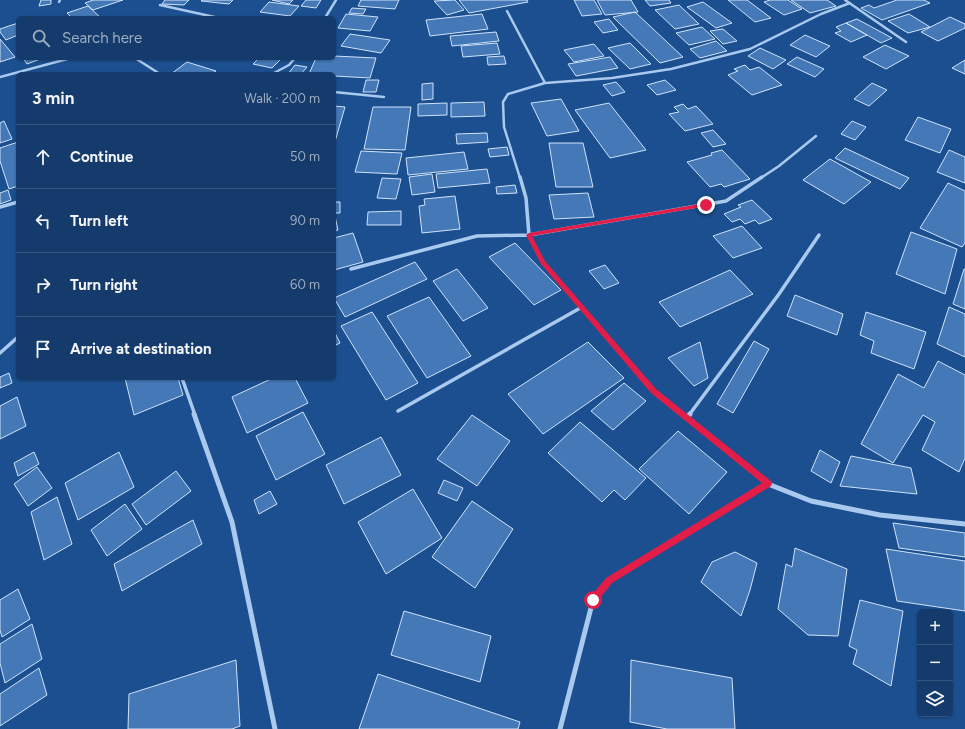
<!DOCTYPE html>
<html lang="en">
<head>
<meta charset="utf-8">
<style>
  :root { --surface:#143b6b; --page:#214673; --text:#f1f3f6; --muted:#9dadc1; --line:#33557e }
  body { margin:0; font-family:Figtree,sans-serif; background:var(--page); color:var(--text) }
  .controls { position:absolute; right:12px; bottom:12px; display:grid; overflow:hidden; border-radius:6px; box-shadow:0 1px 3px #0004 }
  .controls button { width:36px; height:36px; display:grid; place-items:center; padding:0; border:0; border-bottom:1px solid var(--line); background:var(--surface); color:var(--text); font:20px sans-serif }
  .stop { position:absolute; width:12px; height:12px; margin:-9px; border:3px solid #e11d48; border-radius:50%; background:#fff }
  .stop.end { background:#e11d48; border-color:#fff; box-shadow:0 1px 4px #0008 }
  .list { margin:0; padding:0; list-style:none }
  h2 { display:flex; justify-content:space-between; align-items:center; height:52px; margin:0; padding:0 16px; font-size:17px }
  h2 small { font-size:13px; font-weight:400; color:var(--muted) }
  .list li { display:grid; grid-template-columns:26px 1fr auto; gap:12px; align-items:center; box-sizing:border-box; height:64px; padding:0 16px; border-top:1px solid var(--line) }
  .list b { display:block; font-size:15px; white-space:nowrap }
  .list em { font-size:13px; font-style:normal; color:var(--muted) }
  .icon { flex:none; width:22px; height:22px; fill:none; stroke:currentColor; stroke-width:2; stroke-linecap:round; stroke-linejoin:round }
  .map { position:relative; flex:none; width:965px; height:729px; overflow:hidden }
  .search { position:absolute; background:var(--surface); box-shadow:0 1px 3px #0004; left:16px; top:16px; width:320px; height:44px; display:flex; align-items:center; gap:10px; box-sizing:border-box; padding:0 14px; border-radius:6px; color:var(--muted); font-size:15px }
  .panel { position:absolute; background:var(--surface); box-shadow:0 1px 3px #0004; left:16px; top:72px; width:320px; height:308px; border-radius:6px }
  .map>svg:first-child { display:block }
</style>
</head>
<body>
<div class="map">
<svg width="965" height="729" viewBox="0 0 965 729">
  <rect width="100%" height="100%" fill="#1b4f8f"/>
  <!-- building -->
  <path fill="#4478b7" stroke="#cfe3fa" d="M41,0H51V4L39,6Z
    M93,0H123L93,10L85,3Z
    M165,0H189L184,5L162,4Z
    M202,0H233L229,4L201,1Z
    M272,0H293L289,4Z
    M306,0H321L316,8L301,6Z
    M361,0H399L395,9L358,6Z
    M455,0L464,10L447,15L434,1Z
    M459,0H527L528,2L469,13Z
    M574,0H594L602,14L582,16Z
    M597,0H631L638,12L605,15Z
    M645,0H669L671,3L650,6Z
    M728,0H747L771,18L755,22Z
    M770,0H788L802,9L784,15L764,2Z
    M791,0H827L836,6L810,13Z
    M897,0H924L930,3L882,20L861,8L869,5L874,8Z
    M269,2L299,6L290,16L260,12Z
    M703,2L732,23L716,28L687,7Z
    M679,5L699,24L675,29L655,10Z
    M88,6L101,18H72L67,13Z
    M352,8L366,9L363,14L349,13Z
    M635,12L683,57L660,63L613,17Z
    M346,14L378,17L370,31L338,28Z
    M482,14L488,29L430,36L426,20Z
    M909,14L930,27L908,33L888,21Z
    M950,17L965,24V28L938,41L921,32Z
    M609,19L618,30L603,33L594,22Z
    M857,19L892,38L881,43L846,23Z
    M18,23V35L6,40L0,32V29Z
    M846,23L867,35L851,42L835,33L841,31L836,27Z
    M702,27L715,39L689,45L676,33Z
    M723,29L737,41L723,44L710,31Z
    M496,32L499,41L452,46L450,36Z
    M350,34L390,40L381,53L341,46Z
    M805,35L830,46L816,57L790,45Z
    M0,39L15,57L0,62Z
    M716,41L727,51L700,58L690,49Z
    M497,43L500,54L463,57L461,46Z
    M630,43L651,64L630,69L608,48Z
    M594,44L604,56L574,62L564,50Z
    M885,45L909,56L886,69L863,57Z
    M760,48L786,60L773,69L748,56Z
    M334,56L376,58L370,78L334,76V74H309L316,58H334Z
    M504,56L506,64L488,65L487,57Z
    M610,57L618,68L576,76L568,64Z
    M797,57L824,69L815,77L787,64Z
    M23,58H43L27,64Z
    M259,58H282L272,68L253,64Z
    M965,60V74L952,68Z
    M187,62L216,71L211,74H171Z
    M295,65L307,67L301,74H288Z
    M745,65L750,70L759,67L782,85L752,95L728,75L738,71L734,69Z
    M366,80H379L376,92H363Z
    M665,80L676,90L657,95L647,85Z
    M616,82L625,92L612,96L603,85Z
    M433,83V99L422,100V84Z
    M872,83L887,90L869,106L854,99Z
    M561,99L579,131L547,136L531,103Z
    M484,102L485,116L451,117V103Z
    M447,103V115L418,116V104Z
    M609,103L646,150L610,158L575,110Z
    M683,104L688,109L696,106L713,124L685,131L669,114L679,112L674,107Z
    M334,106L345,107L334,145Z
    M373,107H411L405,150L364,149Z
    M918,117L951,129L940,153L905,140Z
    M4,121L12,139L0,143V123Z
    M852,121L866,127L855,140L841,134Z
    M713,130L726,144L713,147L701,133Z
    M487,133L488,142L457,144L456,134Z
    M18,142V186L9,189L0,161V148Z
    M549,143H583L593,187H556Z
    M507,147L509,155L490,157L488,149Z
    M845,148L909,178L900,189L835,158Z
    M722,150L750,179L724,187L721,184L710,187L687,162L712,155L711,153Z
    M949,150L965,157V183L937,172Z
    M361,151L402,153L397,174L355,172Z
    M464,152L468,169L408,175L406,158Z
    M830,159L871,182L844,204L803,180Z
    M487,169L490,183L438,188L436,174Z
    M432,174L435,192L412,195L409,177Z
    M382,178L401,179L396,199L377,198Z
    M948,183L965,191V243L962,247L920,228Z
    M515,185L517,193L497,194L496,187Z
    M8,190L11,200L0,204V193Z
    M588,193L594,217L554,219L549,195Z
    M455,196L460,229L422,233L419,206L425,205L424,199Z
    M752,200L772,219L759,224L755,220L745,224L740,219L732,222L724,214L741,207L738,205Z
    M334,202H340V213H334Z
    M401,211V225H367L368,212Z
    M334,216H335L338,230L334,231Z
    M742,226L762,248L733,258L713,236Z
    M911,232L957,249L945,294L896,274Z
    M353,233L363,262L334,270V238Z
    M515,243L561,290L534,305L489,257Z
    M415,262L427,279L345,317L334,298Z
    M605,265L619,283L604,289L589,271Z
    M457,269L488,308L463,321L433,281Z
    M964,269H965V309L953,304Z
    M730,270L753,294L680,327L659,302Z
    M795,295L843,314L837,335L787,316Z
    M429,297L471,356L427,378L387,316Z
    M949,307L965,314V357L937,344Z
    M372,312L418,383L386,400L341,326Z
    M866,312L926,332L914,369L871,353L874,341L860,335Z
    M334,331L340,343L334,346Z
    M754,341L769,349L733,413L717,404Z
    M588,342L624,378L543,434L508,394Z
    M700,342L708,378L694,386L668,358Z
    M938,361L965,375V458L959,472L922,450L935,422L923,415L893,463L861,444L898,374L924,388Z
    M9,373L12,383L0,388V377Z
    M125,378H178L183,395L134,415Z
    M273,378H295L308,403L247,433L232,397Z
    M624,383L646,401L613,430L591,411Z
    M17,397L26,426L0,439V406Z
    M303,412L325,454L276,480L256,436Z
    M472,415L510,441L477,486L437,459Z
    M580,422L646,478L625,500L614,490L602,502L548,453Z
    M678,431L727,472L689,514L639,469Z
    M381,437L401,475L344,504L326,465Z
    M820,450L840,462L831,483L811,471Z
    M34,452L39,464L18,476L14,463Z
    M119,452L134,487L78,520L65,483Z
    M851,456L911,468L917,494L840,486Z
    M37,467L52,488L28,506L14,484Z
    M176,471L191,491L146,525L132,504Z
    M444,480L463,488L457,501L438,493Z
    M413,489L442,538L386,574L358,522Z
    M270,491L277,504L259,514L254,500Z
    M57,497L72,544L44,560L31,512Z
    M472,501L513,529L475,588L432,557Z
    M125,504L142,529L107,556L91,530Z
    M193,520L202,544L122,591L114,564Z
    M893,523L965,533V557L899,548Z
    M795,548L847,569L838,636L808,635L778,609L786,564L792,567Z
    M886,549L965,561V611L897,601Z
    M735,552L757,563L750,590L741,616L701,582L712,562Z
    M18,589L30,619L2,637L0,630V600Z
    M860,600L903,611L891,686L853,664L857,650L849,646Z
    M404,611L491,636L480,682L391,655Z
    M32,624L42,659L5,683L0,663V644Z
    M236,660L240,726L232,729H128L129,694Z
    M631,660L732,678L735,729H667L630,722Z
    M39,668L47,695L0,726V694Z
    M378,674L520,722L518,729H359Z"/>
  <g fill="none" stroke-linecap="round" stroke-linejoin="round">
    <!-- street-far2 -->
    <path stroke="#a9c9ee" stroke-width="2.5" d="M845,0L906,42
      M59,2L60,0
      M160,5L219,18
      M507,11L545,83
      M325,18L336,0
      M135,58L160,74
      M272,74L289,65L295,58
      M0,77L71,58
      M334,92L384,97
      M520,178L504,127L503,102L508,94L545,83L612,78L671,69L750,49L821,14L850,3
      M761,178L779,166L816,136"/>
    <!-- street-far1 -->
    <path stroke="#a9c9ee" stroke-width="3.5" d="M520,177L526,198L529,235L543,263L654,391L683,415
      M0,207L18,202
      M351,269L477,236L529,235L726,201L762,177
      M0,353L18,337
      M182,378L195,415
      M398,411L582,307
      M689,415L779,294L819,235"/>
    <!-- street -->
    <path stroke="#a9c9ee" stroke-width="5" d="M194,414L232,522L275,729
      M682,414L768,484L811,501L880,515L965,524
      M687,417L690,414
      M560,729L593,600L609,581L768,484"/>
  </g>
  <!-- route -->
  <path fill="#e11d48" d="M706,203L708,204V206L532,236L545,261L656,389L771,481L772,484L771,486L612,583L596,603L593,604L590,603L589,600L590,597L606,578L762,483L651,393L541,264L526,235L529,233Z"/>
</svg>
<div class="controls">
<button>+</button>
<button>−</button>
<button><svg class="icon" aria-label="layers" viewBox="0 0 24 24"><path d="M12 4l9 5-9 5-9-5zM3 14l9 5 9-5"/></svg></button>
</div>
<div class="stop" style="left:593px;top:600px"></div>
<div class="stop end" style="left:706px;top:205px"></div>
<div class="search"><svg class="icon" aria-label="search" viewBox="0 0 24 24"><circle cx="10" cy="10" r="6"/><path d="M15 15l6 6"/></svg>Search here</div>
<section class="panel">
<h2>3 min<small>Walk · 200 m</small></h2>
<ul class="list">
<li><svg class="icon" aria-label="ahead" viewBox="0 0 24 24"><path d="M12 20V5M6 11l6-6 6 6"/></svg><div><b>Continue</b></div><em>50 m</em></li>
<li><svg class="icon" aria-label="left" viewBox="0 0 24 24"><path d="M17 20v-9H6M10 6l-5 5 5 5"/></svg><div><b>Turn left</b></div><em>90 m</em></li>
<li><svg class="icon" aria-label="right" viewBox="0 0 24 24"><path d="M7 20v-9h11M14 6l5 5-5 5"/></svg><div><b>Turn right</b></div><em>60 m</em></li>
<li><svg class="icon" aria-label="arrive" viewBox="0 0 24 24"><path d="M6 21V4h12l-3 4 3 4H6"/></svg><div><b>Arrive at destination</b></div></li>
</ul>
</section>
</div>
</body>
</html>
